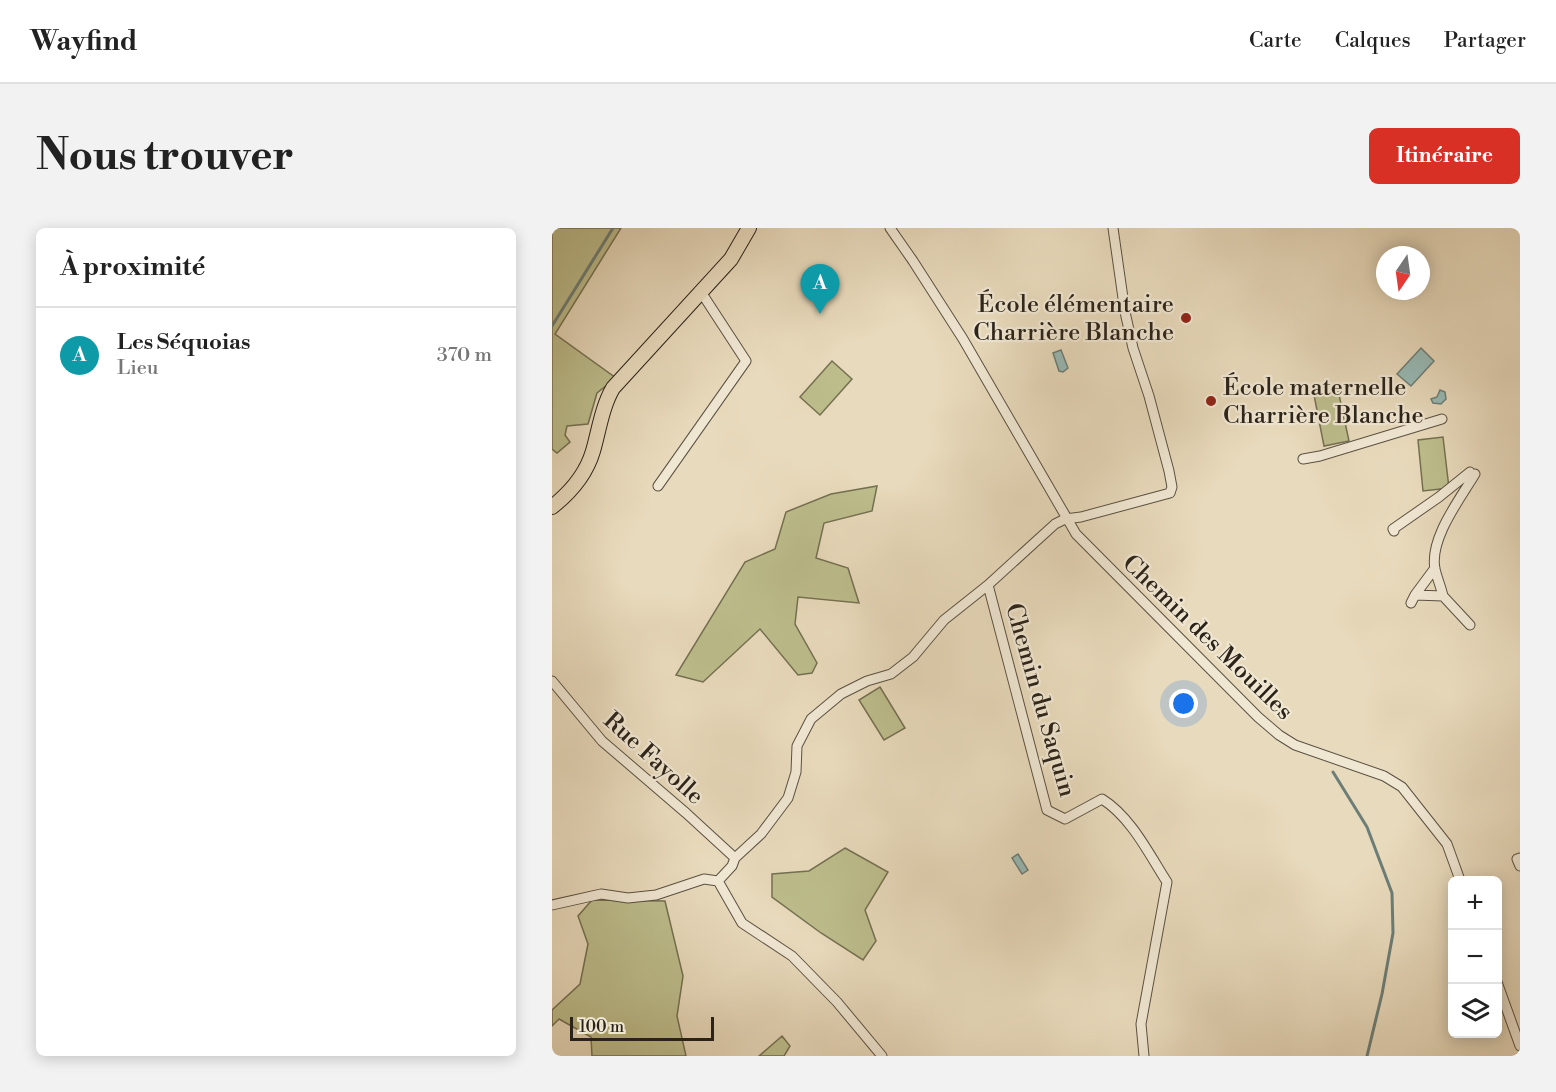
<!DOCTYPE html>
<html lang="fr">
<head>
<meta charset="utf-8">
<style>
  :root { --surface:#fff; --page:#f2f2f2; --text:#222; --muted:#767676; --line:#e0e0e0; --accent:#d93025 }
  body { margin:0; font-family:"Libre Bodoni",serif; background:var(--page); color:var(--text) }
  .controls { position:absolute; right:18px; bottom:18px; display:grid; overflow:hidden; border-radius:9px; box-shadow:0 3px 15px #0003 }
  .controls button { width:54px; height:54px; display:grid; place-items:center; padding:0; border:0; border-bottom:2px solid var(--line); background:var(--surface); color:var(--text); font:30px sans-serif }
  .compass { position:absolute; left:824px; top:18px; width:54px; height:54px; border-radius:50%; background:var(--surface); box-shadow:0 3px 15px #0003; rotate:193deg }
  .scale { position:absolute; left:18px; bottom:15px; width:144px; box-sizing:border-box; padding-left:6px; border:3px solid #2b2319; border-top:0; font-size:16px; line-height:21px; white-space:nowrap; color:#2b2319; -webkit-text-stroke:4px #f0e7d3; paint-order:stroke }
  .you { position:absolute; left:632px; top:476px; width:21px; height:21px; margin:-15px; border:4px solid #fff; border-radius:50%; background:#1a73e8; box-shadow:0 0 0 9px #1a73e833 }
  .badge { display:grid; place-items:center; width:39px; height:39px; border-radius:50%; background:var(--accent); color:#fff; font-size:20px; font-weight:700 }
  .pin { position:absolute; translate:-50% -50px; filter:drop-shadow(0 2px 3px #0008) }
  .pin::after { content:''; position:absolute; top:32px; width:21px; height:18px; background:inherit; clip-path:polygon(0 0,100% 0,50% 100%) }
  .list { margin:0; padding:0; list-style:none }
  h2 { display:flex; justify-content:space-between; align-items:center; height:78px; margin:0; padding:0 24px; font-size:26px }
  h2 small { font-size:20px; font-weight:400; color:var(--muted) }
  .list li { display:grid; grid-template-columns:39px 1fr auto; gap:18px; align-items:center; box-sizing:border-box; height:96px; padding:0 24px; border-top:2px solid var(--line) }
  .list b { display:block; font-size:22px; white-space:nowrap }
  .list p { margin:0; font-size:20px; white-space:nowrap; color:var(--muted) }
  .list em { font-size:20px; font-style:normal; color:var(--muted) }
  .icon { flex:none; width:33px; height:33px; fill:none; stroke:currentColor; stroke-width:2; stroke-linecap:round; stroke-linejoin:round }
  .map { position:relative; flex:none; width:968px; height:828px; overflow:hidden; border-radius:9px }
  header { display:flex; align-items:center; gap:36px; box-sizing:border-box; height:84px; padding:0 30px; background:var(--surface); border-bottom:2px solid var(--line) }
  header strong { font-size:28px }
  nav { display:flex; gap:33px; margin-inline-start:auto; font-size:21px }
  .intro { display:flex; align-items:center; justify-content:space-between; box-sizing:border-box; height:144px; padding:0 36px }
  h1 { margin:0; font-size:42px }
  .button { padding:15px 27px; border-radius:9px; background:var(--accent); color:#fff; font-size:21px; font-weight:700 }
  main { display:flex; gap:36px; padding:0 36px }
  aside { flex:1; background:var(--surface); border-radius:9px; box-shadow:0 3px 15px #0003 }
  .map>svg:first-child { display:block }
</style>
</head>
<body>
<header>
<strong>Wayfind</strong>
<nav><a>Carte</a><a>Calques</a><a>Partager</a></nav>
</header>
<div class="intro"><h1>Nous trouver</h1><a class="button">Itinéraire</a></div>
<main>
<aside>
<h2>À proximité<small></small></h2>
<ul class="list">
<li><span class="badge" style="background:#0f9aa8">A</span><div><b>Les Séquoias</b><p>Lieu</p></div><em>370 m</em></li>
</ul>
</aside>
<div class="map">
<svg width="968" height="828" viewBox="0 0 968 828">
  <rect width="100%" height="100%" fill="#e8dabc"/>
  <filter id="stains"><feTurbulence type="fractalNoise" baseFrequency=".00333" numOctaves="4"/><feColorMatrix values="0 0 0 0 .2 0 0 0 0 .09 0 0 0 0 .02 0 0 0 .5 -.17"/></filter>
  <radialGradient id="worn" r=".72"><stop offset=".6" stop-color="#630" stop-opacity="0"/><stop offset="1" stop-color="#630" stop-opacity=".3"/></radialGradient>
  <!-- green -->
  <path fill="#bdbd8c" stroke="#747052" stroke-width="1.5" d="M0,0H69L3,106L64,150L45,165L36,196L15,198L13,207L18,214L5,225L0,221Z
    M280,133L300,151L268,187L248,169Z
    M786,162L797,213L772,218L762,167Z
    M891,209L897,260L871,263L866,212Z
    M325,258L320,283L272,295L264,330L296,340L307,375L246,369L243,396L265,435L260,445L246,447L208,401L151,454L124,447L193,334L223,321L234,284L279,266Z
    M328,459L353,500L332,512L307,472Z
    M293,620L336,644L313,682L324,713L311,732L269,705L220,669V646L257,643Z
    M40,672L113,673L131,748L125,788L134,828H40L39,809L7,791L0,798V782L28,756L36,716L26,688Z
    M230,808L238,818L232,828H207Z"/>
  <!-- water -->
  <path fill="#98bab6" stroke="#6c7e77" stroke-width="1.5" d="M869,120L882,133L859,158L845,146Z
    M509,122L516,140L511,144L507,143L501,125Z
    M888,162L893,164L894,171L889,176L881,175L879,171L885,169Z
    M466,626L476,642L470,646L460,630Z"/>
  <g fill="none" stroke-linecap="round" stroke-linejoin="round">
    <!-- stream -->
    <path stroke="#6c7e77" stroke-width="3" d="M0,98L61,0
      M781,544L815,599L840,665L841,705L830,766L815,828"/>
    <defs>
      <path id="street" d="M338,0L361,33L411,111L524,306L706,489L727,507L743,517L832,548L850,559L895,616L908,652
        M751,231L768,228L890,191
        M106,258L194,133L149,64
        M842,303L841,301L887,269L918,244
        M436,357L495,582L513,591L550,571C579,589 597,626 615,654L589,796L592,828
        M863,367L883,340
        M891,368C889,359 885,350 883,341C877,311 908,271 923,246
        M859,375L863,367L891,368L918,397
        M0,453L50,513L134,585L183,630
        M968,630L965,631L968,638
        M166,653L190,695L240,728L285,774L330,828
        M0,677L49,666L76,670L104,667L152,651L166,653L180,638L183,630L209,606L236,570L244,544L245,518L259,491L289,466L315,453L339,446L361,429L392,392L436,357L503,296L513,291L529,289L618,265L620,259L617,243L597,168L581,120L573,84L561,0
        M945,754L968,818"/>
      <path id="primary" d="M0,279C19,264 34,247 41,223C47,202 50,179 61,160L179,31L197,0"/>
    </defs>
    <!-- street casing -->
    <use href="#street" stroke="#5a5142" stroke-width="11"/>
    <!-- primary casing -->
    <use href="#primary" stroke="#2b2319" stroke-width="16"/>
    <!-- street -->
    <use href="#street" stroke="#f0e7d3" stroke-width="9"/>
    <!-- primary -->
    <use href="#primary" stroke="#e8dabc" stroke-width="14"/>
  </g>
  <!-- markers -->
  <g fill="#8f2418" stroke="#f0e7d3" stroke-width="2">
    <circle cx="634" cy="90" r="6"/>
    <circle cx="659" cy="173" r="6"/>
  </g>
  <g text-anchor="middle" stroke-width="4.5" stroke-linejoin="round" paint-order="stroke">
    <!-- poi labels -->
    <g font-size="24" fill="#2b2319" stroke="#f0e7d3" text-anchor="end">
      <text x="622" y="84">École élémentaire<tspan x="622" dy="28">Charrière Blanche</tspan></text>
      <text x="671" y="167" text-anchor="start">École maternelle<tspan x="671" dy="28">Charrière Blanche</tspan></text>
    </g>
    <!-- street labels -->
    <g font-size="24" fill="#2b2319" stroke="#f0e7d3">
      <text transform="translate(656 409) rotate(44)" y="8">Chemin des Mouilles</text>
      <text transform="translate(489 472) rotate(74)" y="8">Chemin du Saquin</text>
      <text transform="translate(102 530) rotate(42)" y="8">Rue Fayolle</text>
    </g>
  </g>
  <rect width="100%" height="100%" filter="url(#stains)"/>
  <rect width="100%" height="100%" fill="url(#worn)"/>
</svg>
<div class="controls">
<button>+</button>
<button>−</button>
<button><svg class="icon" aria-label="layers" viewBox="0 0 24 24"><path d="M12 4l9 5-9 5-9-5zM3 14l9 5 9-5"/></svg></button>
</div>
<svg class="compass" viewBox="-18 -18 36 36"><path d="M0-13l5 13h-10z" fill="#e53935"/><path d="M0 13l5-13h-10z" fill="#767676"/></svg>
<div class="scale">100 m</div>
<div class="you"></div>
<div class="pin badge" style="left:268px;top:86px;background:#0f9aa8">A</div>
</div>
</main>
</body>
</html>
